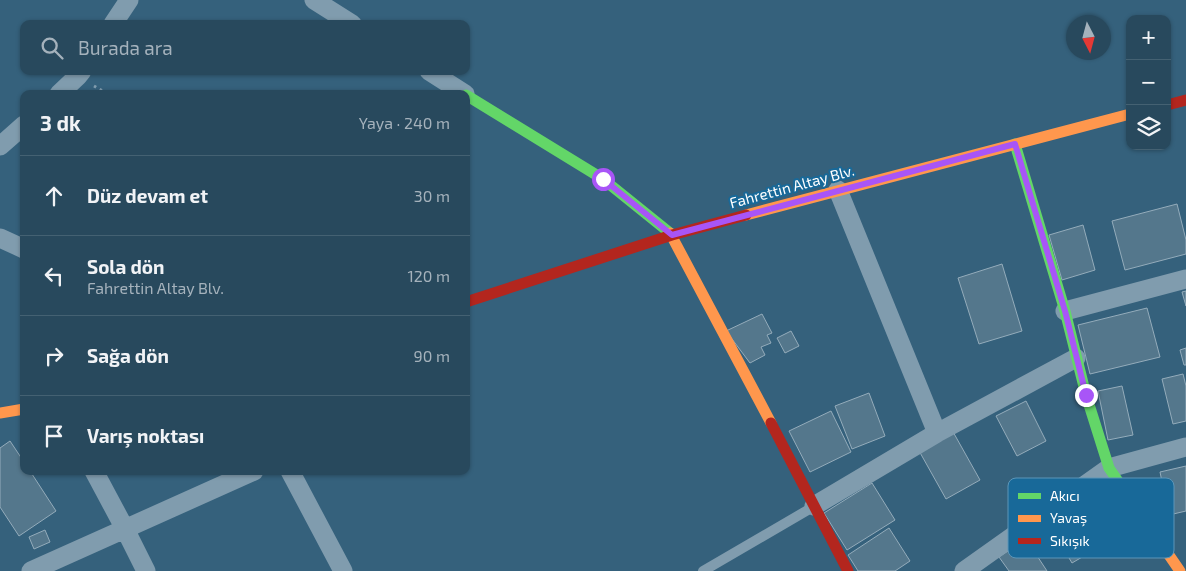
<!DOCTYPE html>
<html lang="tr">
<head>
<meta charset="utf-8">
<style>
  :root { --surface:#28495d; --page:#305063; --text:#f1f3f6; --muted:#a5b2bc; --line:#446172 }
  body { margin:0; font-family:"Exo 2",sans-serif; background:var(--page); color:var(--text) }
  .controls { position:absolute; right:15px; top:15px; display:grid; overflow:hidden; border-radius:10px; box-shadow:0 1px 4px #0004 }
  .controls button { width:45px; height:45px; display:grid; place-items:center; padding:0; border:0; border-bottom:1px solid var(--line); background:var(--surface); color:var(--text); font:25px sans-serif }
  .compass { position:absolute; left:1066px; top:15px; width:45px; height:45px; border-radius:50%; background:var(--surface); box-shadow:0 1px 4px #0004; rotate:174deg }
  .stop { position:absolute; width:15px; height:15px; margin:-11px; border:4px solid #a855f7; border-radius:50%; background:#fff }
  .stop.end { background:#a855f7; border-color:#fff; box-shadow:0 1px 5px #0008 }
  .list { margin:0; padding:0; list-style:none }
  h2 { display:flex; justify-content:space-between; align-items:center; height:65px; margin:0; padding:0 20px; font-size:21px }
  h2 small { font-size:16px; font-weight:400; color:var(--muted) }
  .list li { display:grid; grid-template-columns:32px 1fr auto; gap:15px; align-items:center; box-sizing:border-box; height:80px; padding:0 20px; border-top:1px solid var(--line) }
  .list b { display:block; font-size:19px; white-space:nowrap }
  .list p { margin:0; font-size:16px; white-space:nowrap; color:var(--muted) }
  .list em { font-size:16px; font-style:normal; color:var(--muted) }
  .icon { flex:none; width:28px; height:28px; fill:none; stroke:currentColor; stroke-width:2; stroke-linecap:round; stroke-linejoin:round }
  .map { position:relative; flex:none; width:1186px; height:571px; overflow:hidden }
  .search { position:absolute; background:var(--surface); box-shadow:0 1px 4px #0004; left:20px; top:20px; width:450px; height:55px; display:flex; align-items:center; gap:12px; box-sizing:border-box; padding:0 18px; border-radius:10px; color:var(--muted); font-size:19px }
  .panel { position:absolute; background:var(--surface); box-shadow:0 1px 4px #0004; left:20px; top:90px; width:450px; height:385px; border-radius:10px }
  .map>svg:first-child { display:block }
</style>
</head>
<body>
<div class="map">
<svg width="1186" height="571" viewBox="0 0 1186 571">
  <rect width="100%" height="100%" fill="#35617c"/>
  <!-- building -->
  <path fill="#54778c" stroke="#94acbb" d="M1177,204L1186,240V254L1125,270L1112,221Z
    M1083,225L1095,270L1062,280L1049,235Z
    M1002,264L1022,331L979,344L958,278Z
    M1186,291V306L1182,292Z
    M1147,308L1160,357L1090,374L1078,325Z
    M762,314L772,333L767,335L771,343L761,347L765,355L750,363L726,331Z
    M791,331L799,346L785,353L777,338Z
    M1186,348V365H1184L1180,350Z
    M1183,374L1186,386V421L1173,424L1162,379Z
    M1122,386L1133,435L1108,440L1098,391Z
    M869,393L885,436L852,449L835,406Z
    M1026,401L1046,441L1017,456L996,416Z
    M831,411L851,452L810,472L789,431Z
    M952,430L980,480L946,499L918,449Z
    M10,441L24,462V471H30L56,511L19,536L0,507V448Z
    M1186,466V511L1169,515L1160,472Z
    M872,483L895,520L847,550L824,513Z
    M1083,505L1106,543L1072,563L1049,524Z
    M889,528L910,561L895,571H858L848,555Z
    M45,530L50,542L34,549L29,537Z
    M1026,539L1047,571H1009L999,557Z"/>
  <g fill="none" stroke-linecap="round" stroke-linejoin="round">
    <!-- path -->
    <path stroke="#809cae" stroke-width="3" stroke-dasharray="2.5 4" stroke-linecap="butt" d="M94,86L108,94"/>
    <!-- lane -->
    <path stroke="#809cae" stroke-width="10" d="M703,571L813,507"/>
    <!-- street -->
    <path stroke="#809cae" stroke-width="19" d="M314,0L352,24
      M113,24L129,0
      M429,71L465,94
      M59,94L78,76L82,71
      M0,146L24,125
      M838,190L937,433
      M0,238L24,249
      M1065,311L1186,279
      M94,471L125,529L146,571
      M290,471L343,571
      M814,506L937,433L1076,358
      M31,571L254,471
      M964,571L1109,468L1186,447"/>
    <!-- fast -->
    <path stroke="#63d668" stroke-width="11" d="M466,95L603,179L670,233
      M1015,144L1065,311L1086,395L1109,468L1120,484"/>
    <!-- slow -->
    <path stroke="#ff974d" stroke-width="11" d="M746,215L1130,114
      M670,233L771,423
      M0,413L24,409
      M1120,484L1180,571"/>
    <!-- jam -->
    <path stroke="#b3261e" stroke-width="11" d="M1167,105L1186,100
      M466,302L672,235L746,215
      M771,423L848,571"/>
  </g>
  <g fill="none" stroke-linecap="round" stroke-linejoin="round">
    <!-- route -->
    <path stroke="#a855f7" stroke-width="6" d="M603,179L672,235L1015,144L1065,311L1086,395"/>
  </g>
  <g text-anchor="middle" stroke-width="4" stroke-linejoin="round" paint-order="stroke">
    <!-- street labels -->
    <g font-size="15" fill="#fff" stroke="#186999">
      <text transform="translate(792 187) rotate(-15)" y="5">Fahrettin Altay Blv.</text>
    </g>
  </g>
  <!-- legend -->
  <rect x="1008" y="478" width="166" height="80" rx="8" fill="#186999" stroke="#5d96b8" stroke-width="1"/>
  <rect x="1018" y="493" width="23" height="6" fill="#63d668"/>
  <rect x="1018" y="515" width="23" height="7" fill="#ff974d"/>
  <rect x="1018" y="538" width="23" height="6" fill="#b3261e"/>
  <g font-size="14" fill="#fff">
    <text x="1050" y="501">Akıcı</text>
    <text x="1050" y="523">Yavaş</text>
    <text x="1050" y="546">Sıkışık</text>
  </g>
</svg>
<div class="controls">
<button>+</button>
<button>−</button>
<button><svg class="icon" aria-label="layers" viewBox="0 0 24 24"><path d="M12 4l9 5-9 5-9-5zM3 14l9 5 9-5"/></svg></button>
</div>
<svg class="compass" viewBox="-18 -18 36 36"><path d="M0-13l5 13h-10z" fill="#e53935"/><path d="M0 13l5-13h-10z" fill="#a5b2bc"/></svg>
<div class="stop" style="left:603px;top:179px"></div>
<div class="stop end" style="left:1086px;top:395px"></div>
<div class="search"><svg class="icon" aria-label="search" viewBox="0 0 24 24"><circle cx="10" cy="10" r="6"/><path d="M15 15l6 6"/></svg>Burada ara</div>
<section class="panel">
<h2>3 dk<small>Yaya · 240 m</small></h2>
<ul class="list">
<li><svg class="icon" aria-label="ahead" viewBox="0 0 24 24"><path d="M12 20V5M6 11l6-6 6 6"/></svg><div><b>Düz devam et</b></div><em>30 m</em></li>
<li><svg class="icon" aria-label="left" viewBox="0 0 24 24"><path d="M17 20v-9H6M10 6l-5 5 5 5"/></svg><div><b>Sola dön</b><p>Fahrettin Altay Blv.</p></div><em>120 m</em></li>
<li><svg class="icon" aria-label="right" viewBox="0 0 24 24"><path d="M7 20v-9h11M14 6l5 5-5 5"/></svg><div><b>Sağa dön</b></div><em>90 m</em></li>
<li><svg class="icon" aria-label="arrive" viewBox="0 0 24 24"><path d="M6 21V4h12l-3 4 3 4H6"/></svg><div><b>Varış noktası</b></div></li>
</ul>
</section>
</div>
</body>
</html>
